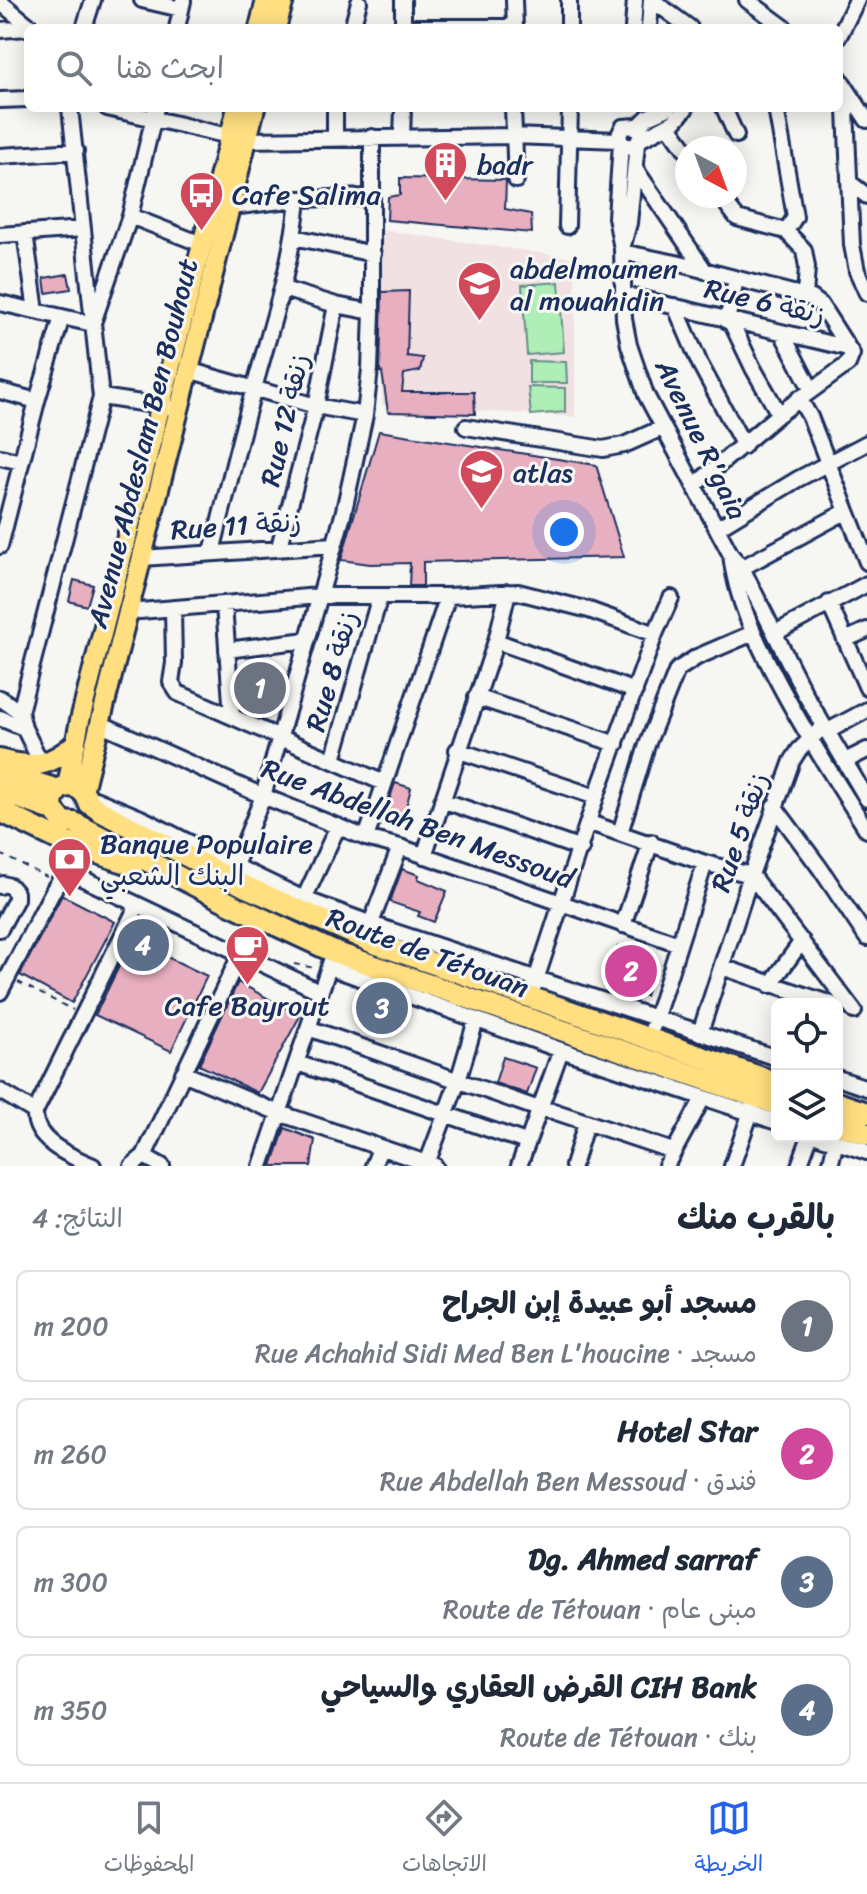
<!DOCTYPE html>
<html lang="ar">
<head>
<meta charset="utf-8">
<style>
  :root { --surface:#fff; --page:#f2f2f3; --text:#1f2937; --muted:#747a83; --line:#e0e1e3; --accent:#2563eb }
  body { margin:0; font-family:Sriracha,"Playpen Sans Arabic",sans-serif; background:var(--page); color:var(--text); direction:rtl }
  .controls { position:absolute; right:24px; bottom:24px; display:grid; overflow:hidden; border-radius:12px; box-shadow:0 4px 20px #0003 }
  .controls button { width:72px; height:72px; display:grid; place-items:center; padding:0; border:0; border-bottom:2px solid var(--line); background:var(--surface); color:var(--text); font:40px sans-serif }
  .compass { position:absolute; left:675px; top:136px; width:72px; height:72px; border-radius:50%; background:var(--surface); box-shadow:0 4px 20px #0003; rotate:139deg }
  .you { position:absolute; left:564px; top:532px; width:28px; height:28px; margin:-20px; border:6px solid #fff; border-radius:50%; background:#1a73e8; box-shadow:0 0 0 12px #1a73e833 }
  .badge { display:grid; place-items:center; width:52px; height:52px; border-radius:50%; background:var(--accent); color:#fff; font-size:26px; font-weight:700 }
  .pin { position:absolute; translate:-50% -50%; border:4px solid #fff; box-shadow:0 2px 8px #0006 }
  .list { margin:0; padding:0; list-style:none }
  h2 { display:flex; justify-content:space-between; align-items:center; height:104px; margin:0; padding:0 32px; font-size:34px }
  h2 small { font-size:26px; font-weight:400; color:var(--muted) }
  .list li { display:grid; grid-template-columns:52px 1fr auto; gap:24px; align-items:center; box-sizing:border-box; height:112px; margin:0 16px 16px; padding:0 16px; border:2px solid var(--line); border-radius:12px }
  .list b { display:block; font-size:30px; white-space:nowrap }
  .list p { margin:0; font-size:26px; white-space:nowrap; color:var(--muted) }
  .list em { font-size:26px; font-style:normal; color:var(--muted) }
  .icon { flex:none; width:44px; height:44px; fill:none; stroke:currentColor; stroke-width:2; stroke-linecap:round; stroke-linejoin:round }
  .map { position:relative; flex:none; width:867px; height:1166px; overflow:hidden; direction:ltr }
  .search { position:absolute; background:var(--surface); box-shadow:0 4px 20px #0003; left:24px; right:24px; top:24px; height:88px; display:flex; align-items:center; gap:20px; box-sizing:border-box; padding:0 28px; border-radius:12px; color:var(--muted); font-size:30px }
  .sheet { height:616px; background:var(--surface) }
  nav { display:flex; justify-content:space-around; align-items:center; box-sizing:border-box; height:112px; border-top:2px solid var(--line); background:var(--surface); font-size:22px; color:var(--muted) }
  nav a { display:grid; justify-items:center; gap:4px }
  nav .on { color:var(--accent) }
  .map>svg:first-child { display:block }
</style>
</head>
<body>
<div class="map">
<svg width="867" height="1166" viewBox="0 0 867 1166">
  <rect width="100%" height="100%" fill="#f6f6f2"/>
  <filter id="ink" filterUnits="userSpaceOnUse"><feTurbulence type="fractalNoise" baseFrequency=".0125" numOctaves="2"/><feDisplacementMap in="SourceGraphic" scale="16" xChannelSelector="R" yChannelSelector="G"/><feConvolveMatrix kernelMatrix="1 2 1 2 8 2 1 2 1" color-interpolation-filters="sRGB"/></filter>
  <g filter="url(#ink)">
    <!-- built -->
    <path fill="#f2e1e3" d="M382,230L575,258V417L382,405Z"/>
    <!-- green -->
    <path fill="#afeeb6" stroke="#658e8a" stroke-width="2" d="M559,282L564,352L527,355L522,285Z
      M529,361L566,362L567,383H529Z
      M528,387L565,388V412L531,415Z"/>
    <!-- building -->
    <path fill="#e8afc0" stroke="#1b2f5e" stroke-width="2" d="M400,178L506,180L505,209L531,214L532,233L387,220L388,197L400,195Z
      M68,274L71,289L46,293L44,278Z
      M409,291L407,356L423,358L420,371L404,374L402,392H474L475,414L388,412L382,372H380L382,292Z
      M379,431L596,465L624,557L423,562V586H409L410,563L370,564L341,560Z
      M74,580L93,585L87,606L69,601Z
      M395,783L411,788L404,815L386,810Z
      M402,869L419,875L418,879L447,891L434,922L418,916L420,912L390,902Z
      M62,895L115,922L72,1003L20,975Z
      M132,940L207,976L171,1051L95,1015Z
      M618,946L657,959L645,996L606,982Z
      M238,982L300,1016L258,1093L199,1065Z
      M503,1057L536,1068L527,1094L495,1083Z
      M285,1128L315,1140L311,1166H272Z"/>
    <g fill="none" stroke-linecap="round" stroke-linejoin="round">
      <defs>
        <path id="minor" d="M142,0L181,9
          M403,0V28
          M514,0L515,28
          M569,0V28
          M652,0L690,28
          M747,0L785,28
          M0,2L32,28
          M403,27H515
          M84,28L93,0
          M177,28L183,1
          M352,28L359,2
          M633,28L635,0
          M649,28L651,0
          M0,30L28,28
          M839,36L857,0
          M839,77L867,120
          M845,87L852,245L857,271L867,293
          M0,100L28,99
          M107,108L246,140L513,136L619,140
          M513,108L516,180
          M724,108L736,135
          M776,108L795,217L786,231
          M668,125L687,151
          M637,128L648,117L668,108
          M402,137L403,108
          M335,139V108
          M641,139L674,122L686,108
          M621,143L616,217L622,249L624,319L629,345L646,395L731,555L742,568L805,694L867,799
          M0,156L76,151
          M636,170L705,271
          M850,183L867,196
          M720,196L737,218L786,231L804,250L807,267L805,296
          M231,207L298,199L371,197
          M130,216L204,245
          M567,226L570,108
          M25,233L36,311
          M0,235L83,229
          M294,237L373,254
          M622,249L629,223L637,144L641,135L636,126L623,127L619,135L621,143L629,147L637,144
          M622,252L676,263L812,298L820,304L852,354L848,364L779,414L694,486
          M283,289L336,305L372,312
          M622,294L848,348
          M0,303L93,324
          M675,306L700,364L744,446
          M94,320L130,216L156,108
          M727,321L736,279
          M731,322L753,368L779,414
          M782,333L811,389
          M188,370L316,406L365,415
          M0,391L37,401
          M101,397L168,407
          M799,398L810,417L867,562
          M466,427L603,449L624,445L662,428
          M0,457L21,462
          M717,528L798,479L867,443
          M0,546L37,401L62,317
          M279,547L316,406L336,305
          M212,552C226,496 239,440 255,385C272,323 292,264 298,199
          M731,555C736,599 755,638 775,676C803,730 834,779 867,830
          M142,558L334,545
          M736,571L847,511
          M829,603L867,688
          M224,605L232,716
          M173,608L174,663L171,682L178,693L384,783
          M128,612L319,596H448L518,592L589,610L655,634
          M775,633L867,584
          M845,640L867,630
          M496,641L635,691
          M227,650L306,640
          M476,697L616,744
          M0,698L20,712
          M0,718L24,728
          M99,723L263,796L366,838L400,847L679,944
          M828,731L867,710
          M457,750L596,797
          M333,760L380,596
          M845,761L867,750
          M42,765L24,728L20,712L101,397L70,108
          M95,799L143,819L235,866L263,796L343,515L365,415L370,369L372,312V137
          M442,800L581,849
          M774,806L820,868L867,938
          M590,823L705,863L751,875
          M620,833L647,745L677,670L697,657L753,633
          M366,838L448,596
          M424,856L496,641L508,592
          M227,868L235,866L304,899L380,927L777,1058
          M751,875L854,1011
          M0,886L3,884L10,886L16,893V899L0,929
          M304,899L338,826
          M371,923L400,847
          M623,925L651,842
          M329,967L561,1050L777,1122
          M722,967L831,1004
          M770,985L802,941
          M534,986L596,797L655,634L671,598
          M0,992L54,889L60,880L71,873L319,991
          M653,1026L705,863
          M308,1028L539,1109L553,1111L673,1151
          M700,1033L751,875L792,761L799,750L824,726
          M297,1063L526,1142
          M183,1073L279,1113L435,1166
          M837,1078L867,1088
          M0,1091L35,1112
          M819,1136L867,1152
          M144,1156L162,1166
          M93,1166C70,1156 33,1141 35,1112L137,906
          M132,1166L144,1156L240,955
          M261,1166L332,958
          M373,1166L380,1149
          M426,1166L458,1081L476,1020
          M519,1166L561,1050
          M573,1166L586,1123
          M666,1166L703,1098
          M732,1166L753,1106
          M799,1166L810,1136
          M830,1166L836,1141"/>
        <path id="major" d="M259,28L266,0
          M276,28L284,0
          M67,786L80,720L237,108
          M83,791L255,108"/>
        <path id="highway" d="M0,760C31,769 51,766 75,744
          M2,773L59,790
          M0,791L53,810L63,822L74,823L233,905L334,952L777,1104
          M53,810C47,784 81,776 89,803L100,811L244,886L374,943L777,1083
          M0,811L62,841L133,865
          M837,1103L867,1113
          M837,1124L867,1134"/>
      </defs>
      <!-- minor casing -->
      <use href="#minor" stroke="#1b2f5e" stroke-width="20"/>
      <!-- major casing -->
      <use href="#major" stroke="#1b2f5e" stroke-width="24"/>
      <!-- highway casing -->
      <use href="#highway" stroke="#1b2f5e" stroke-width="26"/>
      <!-- path -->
      <path stroke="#1b2f5e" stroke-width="2" stroke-dasharray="6 6" stroke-linecap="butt" d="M0,854L47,877
        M294,964L315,968
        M18,982L73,1010"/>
      <!-- minor -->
      <use href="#minor" stroke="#f6f6f2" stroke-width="14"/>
      <!-- major -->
      <use href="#major" stroke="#ffdf80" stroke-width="18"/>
      <!-- highway -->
      <use href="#highway" stroke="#ffdf80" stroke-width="20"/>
    </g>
  </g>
  <!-- icons -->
  <defs>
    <symbol id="building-pin" viewBox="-11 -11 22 30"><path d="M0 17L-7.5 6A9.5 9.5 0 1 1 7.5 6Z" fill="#d1495b" stroke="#f6f6f2"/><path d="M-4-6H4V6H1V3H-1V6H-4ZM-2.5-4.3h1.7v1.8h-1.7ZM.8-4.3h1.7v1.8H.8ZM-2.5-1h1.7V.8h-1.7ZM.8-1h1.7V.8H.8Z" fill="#fff"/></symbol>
    <symbol id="bus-pin" viewBox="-11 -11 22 30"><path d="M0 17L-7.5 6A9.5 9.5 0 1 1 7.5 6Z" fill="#d1495b" stroke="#f6f6f2"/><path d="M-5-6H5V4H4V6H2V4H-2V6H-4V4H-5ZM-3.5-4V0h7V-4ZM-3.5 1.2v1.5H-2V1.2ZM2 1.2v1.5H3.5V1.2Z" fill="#fff"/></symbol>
    <symbol id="school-pin" viewBox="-11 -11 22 30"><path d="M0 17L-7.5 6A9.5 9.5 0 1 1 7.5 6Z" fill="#d1495b" stroke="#f6f6f2"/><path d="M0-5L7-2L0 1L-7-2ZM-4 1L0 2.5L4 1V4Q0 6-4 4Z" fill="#fff"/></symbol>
    <symbol id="bank-pin" viewBox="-11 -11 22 30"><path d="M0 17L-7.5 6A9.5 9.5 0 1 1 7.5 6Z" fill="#d1495b" stroke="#f6f6f2"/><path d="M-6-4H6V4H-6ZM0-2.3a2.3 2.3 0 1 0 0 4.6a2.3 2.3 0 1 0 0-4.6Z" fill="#fff"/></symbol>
    <symbol id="cafe-pin" viewBox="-11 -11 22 30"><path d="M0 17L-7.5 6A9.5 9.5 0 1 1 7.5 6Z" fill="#d1495b" stroke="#f6f6f2"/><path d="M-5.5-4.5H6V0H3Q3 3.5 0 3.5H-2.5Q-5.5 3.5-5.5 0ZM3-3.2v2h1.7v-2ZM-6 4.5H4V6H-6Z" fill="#fff"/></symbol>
  </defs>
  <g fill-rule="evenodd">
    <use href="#building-pin" x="420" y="138" width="51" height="69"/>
    <use href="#bus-pin" x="176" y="168" width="51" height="69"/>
    <use href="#school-pin" x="454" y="258" width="51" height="69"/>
    <use href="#school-pin" x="456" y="446" width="51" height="69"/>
    <use href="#bank-pin" x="44" y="834" width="51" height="69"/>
    <use href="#cafe-pin" x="222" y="922" width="51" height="69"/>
  </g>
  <g text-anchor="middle" stroke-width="6" stroke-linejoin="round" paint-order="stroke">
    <!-- poi labels -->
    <g font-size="28" fill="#1b2f5e" stroke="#f6f6f2" text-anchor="start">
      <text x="477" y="174">badr</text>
      <text x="232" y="204">Cafe Salima</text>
      <text x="510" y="278">abdelmoumen<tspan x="510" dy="32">al mouahidin</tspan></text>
      <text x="513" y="482">atlas</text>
      <text x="100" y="853">Banque Populaire<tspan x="100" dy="32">البنك الشعبي</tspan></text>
      <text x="247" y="1015" text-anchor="middle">Cafe Bayrout</text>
    </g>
    <!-- street labels -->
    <g font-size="28" fill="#1b2f5e" stroke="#f6f6f2">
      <text transform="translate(765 301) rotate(13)" y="10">Rue 6 زنقة</text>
      <text transform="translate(284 420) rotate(-77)" y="10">Rue 12 زنقة</text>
      <text transform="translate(702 439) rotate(64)" y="10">Avenue R'gaia</text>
      <text transform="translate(142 443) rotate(-76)" y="10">Avenue Abdeslam Ben Bouhout</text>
      <text transform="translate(236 525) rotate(-4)" y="10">Rue 11 زنقة</text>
      <text transform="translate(331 671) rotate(-74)" y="10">Rue 8 زنقة</text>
      <text transform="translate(418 823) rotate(20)" y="10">Rue Abdellah Ben Messoud</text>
      <text transform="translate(739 832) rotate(-71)" y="10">Rue 5 زنقة</text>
      <text transform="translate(428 952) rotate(20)" y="10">Route de Tétouan</text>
    </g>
  </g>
</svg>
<div class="controls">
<button><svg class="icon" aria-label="locate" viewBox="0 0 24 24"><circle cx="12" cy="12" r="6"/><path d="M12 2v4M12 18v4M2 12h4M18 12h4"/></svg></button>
<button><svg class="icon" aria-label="layers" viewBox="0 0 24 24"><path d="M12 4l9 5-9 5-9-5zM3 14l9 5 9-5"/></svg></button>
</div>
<svg class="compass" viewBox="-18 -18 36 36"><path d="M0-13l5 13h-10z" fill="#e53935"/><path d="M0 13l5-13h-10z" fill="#747a83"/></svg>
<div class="you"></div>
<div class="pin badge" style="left:260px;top:688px;background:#6b7280">1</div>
<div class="pin badge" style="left:631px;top:971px;background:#d1479c">2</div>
<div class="pin badge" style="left:382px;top:1008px;background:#5c6f8a">3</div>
<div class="pin badge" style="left:143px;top:945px;background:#5c6f8a">4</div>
<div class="search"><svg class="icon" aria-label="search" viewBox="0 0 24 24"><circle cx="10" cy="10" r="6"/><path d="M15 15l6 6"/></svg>ابحث هنا</div>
</div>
<section class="sheet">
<h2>بالقرب منك<small>النتائج: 4</small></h2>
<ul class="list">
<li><span class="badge" style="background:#6b7280">1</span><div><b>مسجد أبو عبيدة إبن الجراح</b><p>مسجد · Rue Achahid Sidi Med Ben L'houcine</p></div><em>200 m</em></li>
<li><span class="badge" style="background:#d1479c">2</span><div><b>Hotel Star</b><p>فندق · Rue Abdellah Ben Messoud</p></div><em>260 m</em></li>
<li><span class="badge" style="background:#5c6f8a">3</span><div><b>Dg. Ahmed sarraf</b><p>مبنى عام · Route de Tétouan</p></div><em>300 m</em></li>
<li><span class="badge" style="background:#5c6f8a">4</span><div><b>CIH Bank القرض العقاري والسياحي</b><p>بنك · Route de Tétouan</p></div><em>350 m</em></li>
</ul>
</section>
<nav>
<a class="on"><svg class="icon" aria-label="map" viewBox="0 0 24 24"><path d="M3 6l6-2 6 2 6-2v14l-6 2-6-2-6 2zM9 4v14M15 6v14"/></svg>الخريطة</a>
<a><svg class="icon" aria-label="directions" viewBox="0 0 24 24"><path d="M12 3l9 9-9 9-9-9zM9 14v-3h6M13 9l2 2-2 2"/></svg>الاتجاهات</a>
<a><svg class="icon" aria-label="saved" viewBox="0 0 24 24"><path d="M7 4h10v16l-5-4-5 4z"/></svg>المحفوظات</a>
</nav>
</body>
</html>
